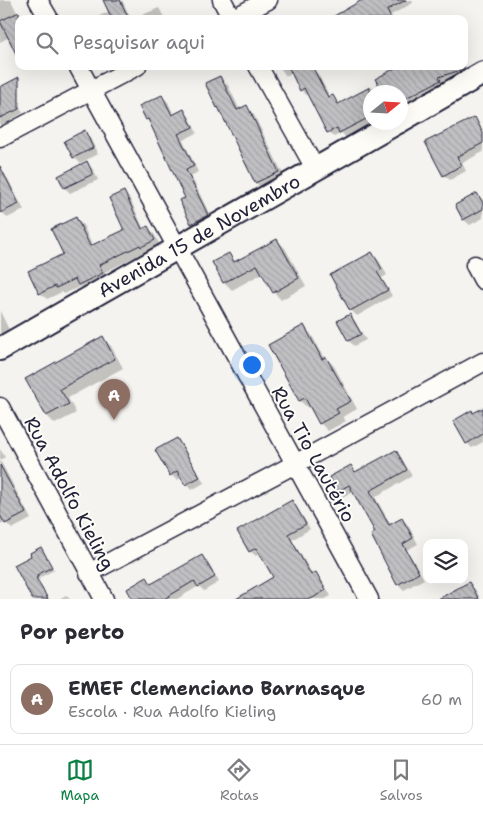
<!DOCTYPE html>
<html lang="pt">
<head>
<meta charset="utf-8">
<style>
  :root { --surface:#fff; --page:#f2f2f3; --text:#2b2b33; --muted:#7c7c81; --line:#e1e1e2; --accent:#0b8043 }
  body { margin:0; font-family:"Shantell Sans",sans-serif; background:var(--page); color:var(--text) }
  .controls { position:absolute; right:15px; bottom:15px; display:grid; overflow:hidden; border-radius:10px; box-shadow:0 5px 20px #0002 }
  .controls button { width:45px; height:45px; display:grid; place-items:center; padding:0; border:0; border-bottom:1px solid var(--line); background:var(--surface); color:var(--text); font:25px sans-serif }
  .compass { position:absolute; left:363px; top:85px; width:45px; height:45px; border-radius:50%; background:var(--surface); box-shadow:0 5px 20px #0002; rotate:72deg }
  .you { position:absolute; left:251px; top:364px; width:18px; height:18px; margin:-12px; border:4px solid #fff; border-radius:50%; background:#1a73e8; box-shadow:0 0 0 8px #1a73e833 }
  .badge { display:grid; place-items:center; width:32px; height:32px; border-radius:50%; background:var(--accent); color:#fff; font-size:16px; font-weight:700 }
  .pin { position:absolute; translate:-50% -41px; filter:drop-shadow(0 1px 2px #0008) }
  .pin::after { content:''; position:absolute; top:26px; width:18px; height:15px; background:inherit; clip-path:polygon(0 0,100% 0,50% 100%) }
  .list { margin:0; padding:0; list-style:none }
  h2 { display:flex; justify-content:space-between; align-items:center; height:65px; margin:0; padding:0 20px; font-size:21px }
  h2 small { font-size:16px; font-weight:400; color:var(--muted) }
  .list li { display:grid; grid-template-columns:32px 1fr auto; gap:15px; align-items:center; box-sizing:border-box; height:70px; margin:0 10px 10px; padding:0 10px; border:1px solid var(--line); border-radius:10px }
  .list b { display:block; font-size:19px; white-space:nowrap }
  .list p { margin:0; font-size:16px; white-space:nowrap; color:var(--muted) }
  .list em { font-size:16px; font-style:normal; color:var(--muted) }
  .icon { flex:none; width:28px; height:28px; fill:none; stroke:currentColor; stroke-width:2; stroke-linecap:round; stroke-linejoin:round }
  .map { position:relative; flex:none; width:483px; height:599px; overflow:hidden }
  .search { position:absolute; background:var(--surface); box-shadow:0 5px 20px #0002; left:15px; right:15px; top:15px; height:55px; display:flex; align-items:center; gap:12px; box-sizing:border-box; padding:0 18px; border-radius:10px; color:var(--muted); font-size:19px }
  .sheet { height:145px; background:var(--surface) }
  nav { display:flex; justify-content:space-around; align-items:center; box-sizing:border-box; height:70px; border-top:1px solid var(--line); background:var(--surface); font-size:14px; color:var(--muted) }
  nav a { display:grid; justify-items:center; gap:2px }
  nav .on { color:var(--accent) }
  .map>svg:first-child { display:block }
</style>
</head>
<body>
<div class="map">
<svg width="483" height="599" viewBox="0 0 483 599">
  <defs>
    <pattern id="building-back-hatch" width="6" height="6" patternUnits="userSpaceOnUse" patternTransform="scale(1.25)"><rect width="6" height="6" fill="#c0bfc2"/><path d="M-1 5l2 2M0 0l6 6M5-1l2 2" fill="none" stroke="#a5a4a8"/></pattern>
  </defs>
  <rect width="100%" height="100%" fill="#f4f3ef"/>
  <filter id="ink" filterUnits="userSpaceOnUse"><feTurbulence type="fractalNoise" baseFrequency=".02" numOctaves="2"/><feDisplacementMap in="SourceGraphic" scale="10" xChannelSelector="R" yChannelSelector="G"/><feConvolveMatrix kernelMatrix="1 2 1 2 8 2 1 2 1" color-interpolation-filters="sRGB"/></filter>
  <g filter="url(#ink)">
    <!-- shadow -->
    <path fill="#0003" d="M0,0H11L20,19H19L9,37L0,42Z
      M105,0H122L131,19H93L110,11Z
      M365,0H412L413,3L391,15L393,19H332Z
      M159,8L165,19H144L142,15Z
      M464,63L468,74L443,83L445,86L400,109V92H370V122H375L346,138L342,133L334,137L328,132L309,94L306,95L301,90L293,73L286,76L279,66H307L313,69L318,74L330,97L332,96L340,105L380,84L402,66H464Z
      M24,66H36L28,70Z
      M220,78L228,85L240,110L246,107L254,115L286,180L264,191L256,183L222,111L218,107L206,84Z
      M0,88L11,89L23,113L0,126Z
      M162,96L168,102L174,115L184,111L189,116L197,133L183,140L198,172L191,176L213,221L198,229L192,224L181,201L186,198L152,124L147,119Z
      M474,119L483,130V152L462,163L466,171L450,180L444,175Z
      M85,132L90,138L98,154L80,163L74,157Z
      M87,163L93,169L98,180L70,193L65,188L59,176Z
      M2,173L8,179L24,210L7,218L0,209V174Z
      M124,193L130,199L144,229L148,227L154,234L161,247L148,253L147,251L105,272L109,280L86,291L81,286L64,294L62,292L47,299L40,293L65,254L76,219L83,225L93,247L126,230Z
      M477,194L483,200V218L470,225L464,220L457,205Z
      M277,240L285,248L306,286L281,300L274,292L263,273L232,290L224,282L214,263L228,254L236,262Z
      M372,254L378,259L387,275L382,278L392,296L357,316L351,310Z
      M0,311L11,334L0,339Z
      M350,315L355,321L366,340L354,346L349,341L338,321Z
      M304,326L311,334L325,359L326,358L334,366L357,409L343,417L346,421L328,431L320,423L311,407L308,408L300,401L270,345Z
      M103,338L111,346L123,368L68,398L76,413L55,424L47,416L27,379Z
      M483,409V442L472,448L467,443L474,414Z
      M176,439L182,445L204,483L192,490L182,477L177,480L171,475Z
      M0,449L5,457L0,460Z
      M396,452L401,457L412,476L375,497L391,525L402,519L408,525L418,544L407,550L424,579L404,590L398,584L387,563L377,533L354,491L344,497L338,491L351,467L357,473Z
      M0,460L31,519L12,529L5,522L0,524Z
      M292,501L297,507L310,529L292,540L313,575L315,574L321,579L331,596L325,599H246L244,596L274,577L260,553L256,556L250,551Z
      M41,548L54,570L39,578L40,580L38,581L46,597L43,599H34L16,566L33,556Z
      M202,556L207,561L219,582L204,591L199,586L177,599H134L128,590L147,579L153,584Z
      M469,584L475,589L480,599H456Z
      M66,595L70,599H59Z"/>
    <!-- building -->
    <path fill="url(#building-back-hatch)" stroke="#22223b" d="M103,0H120L129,19H112Z
      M362,0H406L387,10L391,19H329Z
      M19,12V60L0,21Z
      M288,66H312L328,97L333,95L338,104L370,87V117L339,133L337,128L327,133L304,88L300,91Z
      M399,66H464V69L439,77L441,80L400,101V92H383L375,79Z
      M220,76L237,110L247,105L279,172L255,183L218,107L217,108L205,83Z
      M19,77V109L0,118V87Z
      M162,95L172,115L184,109L193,127L178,134L194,166L186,170L208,215L191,224L179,200L185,198L148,119L146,120L139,106Z
      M475,117L483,133V143L457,157L462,165L443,176L425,142Z
      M85,130L93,148L73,158L64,141Z
      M87,161L93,174L64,188L58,176Z
      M0,166L19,204L0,213Z
      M124,191L142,229L148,226L155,240L141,247L140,245L99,265L103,273L78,285L75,279L56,288L55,286L39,294L28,271L63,254L51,229L76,217L90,246L124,230L109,198Z
      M477,193L483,203V209L463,220L455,205Z
      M277,239L299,278L273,293L257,265L223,283L212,262L229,253L234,262Z
      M372,252L382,269L377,272L388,290L350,311L330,275Z
      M350,314L361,334L348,341L337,321Z
      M304,325L322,359L326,357L351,401L336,409L339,413L319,424L305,398L299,401L268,345Z
      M103,336L115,359L60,389L69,404L46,416L25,379Z
      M483,408V434L466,444L453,421L472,410L473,413Z
      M177,438L200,477L185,485L177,471L170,476L155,450Z
      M396,450L407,470L370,491L389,525L402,518L413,538L403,544L419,573L397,585L371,535L375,532L349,485L337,492L329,477L351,465L355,472Z
      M0,465L26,513L5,524L0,515Z
      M292,500L306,524L288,534L311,575L316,572L326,590L311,599H236L273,577L256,548L249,552L237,531Z
      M41,547L52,567L37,575L38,577L36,578L48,599H32L14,565L31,556L30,553Z
      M202,555L215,577L198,587L194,581L164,599H132L127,589L147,577L151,584Z
      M469,582L479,599H438Z"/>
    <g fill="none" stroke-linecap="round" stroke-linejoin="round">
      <defs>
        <path id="minor" d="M38,0L49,19
          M222,0L232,19
          M232,19L268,0
          M78,66L369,599
          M258,66L316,170
          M0,138L137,66
          M475,265L483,280
          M0,407L104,599
          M89,573L295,464L483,362"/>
        <g id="tertiary">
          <path d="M400,121L483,73"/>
          <path id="s1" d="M0,349L398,122"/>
        </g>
      </defs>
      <!-- minor casing -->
      <use href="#minor" stroke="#22223b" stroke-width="21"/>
      <!-- tertiary casing -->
      <use href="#tertiary" stroke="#22223b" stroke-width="26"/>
      <!-- minor -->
      <use href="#minor" stroke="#fdfcf7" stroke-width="18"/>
      <!-- tertiary -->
      <use href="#tertiary" stroke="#fdfcf7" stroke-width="22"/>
    </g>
  </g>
  <g text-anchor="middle" stroke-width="4" stroke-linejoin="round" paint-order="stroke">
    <!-- street labels -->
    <g font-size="19" fill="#22223b" stroke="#fdfcf7">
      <text dy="7" stroke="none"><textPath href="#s1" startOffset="229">Avenida 15 de Novembro</textPath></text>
      <text transform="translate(314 454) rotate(61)" y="7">Rua Tio Lautério</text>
      <text transform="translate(70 493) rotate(62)" y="7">Rua Adolfo Kieling</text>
    </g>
  </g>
</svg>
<div class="controls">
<button><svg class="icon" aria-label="layers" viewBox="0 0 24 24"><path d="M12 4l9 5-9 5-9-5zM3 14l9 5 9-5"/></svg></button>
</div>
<svg class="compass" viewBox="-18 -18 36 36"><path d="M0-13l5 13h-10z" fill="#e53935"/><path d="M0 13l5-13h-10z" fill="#7c7c81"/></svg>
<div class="you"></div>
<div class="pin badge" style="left:114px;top:420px;background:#8d6e63">A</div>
<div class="search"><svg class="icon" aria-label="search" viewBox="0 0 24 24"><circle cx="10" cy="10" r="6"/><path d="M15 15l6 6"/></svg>Pesquisar aqui</div>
</div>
<section class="sheet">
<h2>Por perto<small></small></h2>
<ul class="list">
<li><span class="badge" style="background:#8d6e63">A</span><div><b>EMEF Clemenciano Barnasque</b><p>Escola · Rua Adolfo Kieling</p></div><em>60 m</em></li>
</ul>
</section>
<nav>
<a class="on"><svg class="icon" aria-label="map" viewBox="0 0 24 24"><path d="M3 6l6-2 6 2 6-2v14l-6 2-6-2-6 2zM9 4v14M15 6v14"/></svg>Mapa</a>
<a><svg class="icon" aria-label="directions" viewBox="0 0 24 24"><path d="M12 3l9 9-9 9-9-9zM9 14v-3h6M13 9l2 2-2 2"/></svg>Rotas</a>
<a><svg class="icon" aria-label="saved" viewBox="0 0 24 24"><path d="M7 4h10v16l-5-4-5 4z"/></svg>Salvos</a>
</nav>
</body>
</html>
